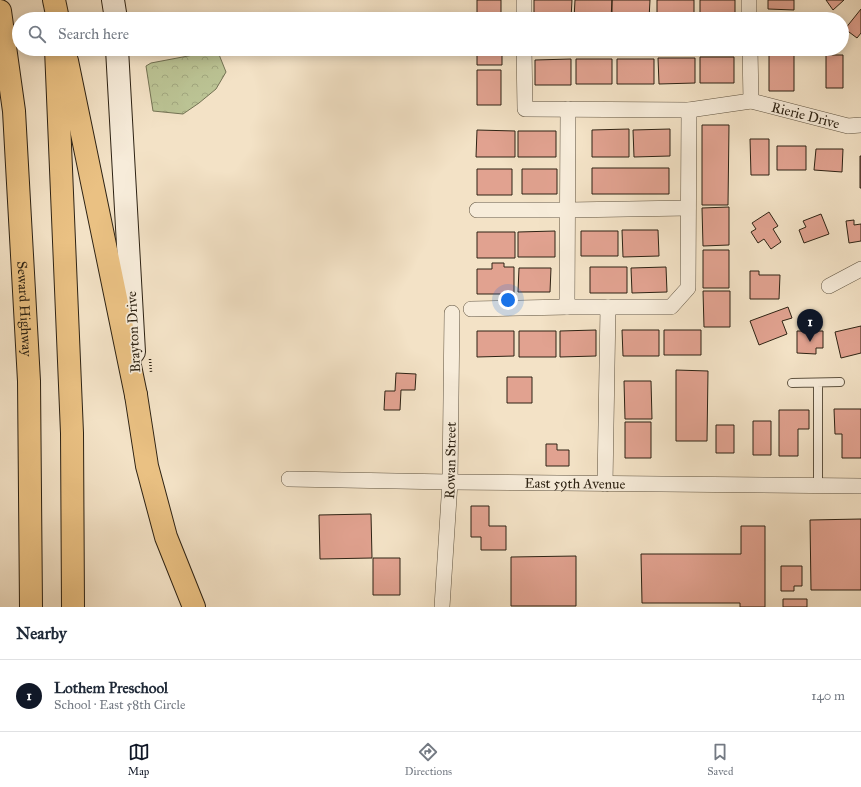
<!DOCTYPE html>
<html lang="en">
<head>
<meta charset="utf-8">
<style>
  :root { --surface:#fff; --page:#f6f6f7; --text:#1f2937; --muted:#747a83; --line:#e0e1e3; --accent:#111827 }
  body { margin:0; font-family:"IM FELL Great Primer",serif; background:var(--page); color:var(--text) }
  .you { position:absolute; left:508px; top:300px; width:14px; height:14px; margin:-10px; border:3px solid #fff; border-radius:50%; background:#1a73e8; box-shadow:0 0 0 6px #1a73e833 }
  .badge { display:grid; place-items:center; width:26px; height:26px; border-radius:50%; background:var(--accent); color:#fff; font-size:13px; font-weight:700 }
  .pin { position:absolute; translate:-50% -33px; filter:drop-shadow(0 1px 2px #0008) }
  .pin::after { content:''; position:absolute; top:21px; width:14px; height:12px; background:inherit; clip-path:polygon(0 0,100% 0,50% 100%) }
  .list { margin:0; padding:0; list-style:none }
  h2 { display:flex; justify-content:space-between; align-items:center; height:52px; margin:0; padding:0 16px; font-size:17px }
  h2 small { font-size:13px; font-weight:400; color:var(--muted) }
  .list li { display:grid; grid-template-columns:26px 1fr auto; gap:12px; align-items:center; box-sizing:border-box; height:72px; padding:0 16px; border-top:1px solid var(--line) }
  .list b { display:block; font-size:15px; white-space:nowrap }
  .list p { margin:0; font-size:13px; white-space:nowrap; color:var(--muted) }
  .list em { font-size:13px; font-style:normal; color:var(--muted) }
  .icon { flex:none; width:22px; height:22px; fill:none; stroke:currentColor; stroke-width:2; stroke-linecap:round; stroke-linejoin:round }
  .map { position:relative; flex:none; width:861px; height:607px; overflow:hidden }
  .search { position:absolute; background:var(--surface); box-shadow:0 2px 10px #0003; left:12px; right:12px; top:12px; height:44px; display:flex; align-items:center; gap:10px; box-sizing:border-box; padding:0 14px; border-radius:22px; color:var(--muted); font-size:15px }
  .sheet { height:124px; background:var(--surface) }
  nav { display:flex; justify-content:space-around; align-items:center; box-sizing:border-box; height:56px; border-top:1px solid var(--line); background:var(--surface); font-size:11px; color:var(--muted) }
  nav a { display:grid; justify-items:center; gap:2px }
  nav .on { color:var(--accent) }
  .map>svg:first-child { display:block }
</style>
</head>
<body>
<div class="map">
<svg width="861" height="607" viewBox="0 0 861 607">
  <defs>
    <pattern id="forest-crowns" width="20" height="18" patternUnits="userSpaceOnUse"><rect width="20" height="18" fill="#bbc394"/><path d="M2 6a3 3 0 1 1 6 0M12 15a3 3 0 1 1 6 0" fill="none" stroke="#a1a77f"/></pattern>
  </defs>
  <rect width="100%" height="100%" fill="#f3e2c6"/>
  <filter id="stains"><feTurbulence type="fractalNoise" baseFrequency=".005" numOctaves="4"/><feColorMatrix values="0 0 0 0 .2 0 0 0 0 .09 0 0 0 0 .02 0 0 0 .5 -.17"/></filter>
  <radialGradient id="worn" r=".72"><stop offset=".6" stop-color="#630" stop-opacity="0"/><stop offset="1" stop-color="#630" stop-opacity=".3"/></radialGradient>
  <!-- forest -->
  <path fill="url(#forest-crowns)" stroke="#747354" d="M209,52H218L226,72L216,89L199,103L183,114L153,111L146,66L151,63Z"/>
  <!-- building -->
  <path fill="#e1a290" stroke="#2e2314" d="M477,0H501V19H477Z
    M534,0H572L571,19H534Z
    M575,0H612L611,19H574Z
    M612,0H650L649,19H612Z
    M657,0H694V19H657Z
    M700,0H735V19H700Z
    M768,0H794V10L768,9Z
    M826,0H844L833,10Z
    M861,9V33L857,38L845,29Z
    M769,13H794V19H769Z
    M477,49H502V65H477Z
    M768,49H794V50H768Z
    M769,55H794V91H769Z
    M826,55H843V88H826Z
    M700,57H734V83H700Z
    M658,58H695V83L659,84Z
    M571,59V85H535V60Z
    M576,59H612V84H576Z
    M617,59H654V84H617Z
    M477,70H501V105H477Z
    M702,125H729L728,205H702Z
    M629,129V157H592V130Z
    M670,129V156L634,157L633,130Z
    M477,130L515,131V157H476Z
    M518,131H556V157H518Z
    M750,139H769V175H751Z
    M777,146H806V170H777Z
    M816,149H843L842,172L814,170Z
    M860,156H861V188H860Z
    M592,168H669V194H592Z
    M477,169H512V195H477Z
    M522,169H557V194H522Z
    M729,207V245L703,246L702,208Z
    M769,212L778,226L773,229L781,242L771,249L764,239L758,243L751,232L756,229L752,223Z
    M821,214L829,234L804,243L799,230L806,227L803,221Z
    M854,220V225L861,224V241L849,243L846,221Z
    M622,230H658L659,256L623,257Z
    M555,231V257H518V232Z
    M581,231H618V256H581Z
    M477,232H515V258H477Z
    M703,250H729V288H703Z
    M492,263H504V267H514V294H477V269H492Z
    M590,267H627V293H590Z
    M666,267L667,292L632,293L631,268Z
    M519,268H551L550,292H518Z
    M750,271H759V275H780L779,299H750Z
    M703,291H730V327H704Z
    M788,307L792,318L782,321L787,334L759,345L750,321Z
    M861,326V353L841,358L835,332Z
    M596,330V356L560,357V331Z
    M622,330H659V356H623Z
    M664,330H701V355H664Z
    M477,331H514V356L477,357Z
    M519,331H556V357H519Z
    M797,331H823V348H816V354L797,353Z
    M676,370L708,371L707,441H676Z
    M396,373L416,374L415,390H401L400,410H384L385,391H395Z
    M507,377H532V403H507Z
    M624,381H651L652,419H625Z
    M834,409H861V458H842V434H835Z
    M779,410H809V429H798V456H779Z
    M753,421H771V455H753Z
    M625,422H651V458H625Z
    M716,425H734V453H716Z
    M546,444H557V450H569V466H546Z
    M471,506H489V526H506V550H481V537H471Z
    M371,514L372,558L320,559L319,515Z
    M861,519V590H811L810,520Z
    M741,526H765V607H740V603H642L641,554H741Z
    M576,556V606H511V557Z
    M373,558H400V595H373Z
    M781,566H802V586H794V591H781Z
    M783,599H807V607H783Z"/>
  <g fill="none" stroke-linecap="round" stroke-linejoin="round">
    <defs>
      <path id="lane" d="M792,383L840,382
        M818,485V383"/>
      <g id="street">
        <path d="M524,0V19"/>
        <path d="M749,0V19"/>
        <path id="s1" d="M524,49L525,109L689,110L751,101L848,126L861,125"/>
        <path d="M750,49L751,101"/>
        <path d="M477,210H568L688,208"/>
        <path d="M829,286L861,269"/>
        <path d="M567,307L568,109"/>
        <path d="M471,309L567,307H671L688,288L689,110"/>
        <path id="s2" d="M289,479L450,482L861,486"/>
        <path d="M605,484L608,307"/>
        <path id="s3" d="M442,607L450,482L452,313"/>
      </g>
      <path id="secondary" d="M113,0L116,19
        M117,49L134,352"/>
      <path id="primary" d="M136,395L147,466L166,537L194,607"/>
      <g id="highway">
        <path d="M54,0L58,19"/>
        <path id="s4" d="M0,11L14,111L29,381L31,607"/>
        <path d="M56,49L72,433L73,607"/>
        <path d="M67,61L136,395"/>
      </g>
    </defs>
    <!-- lane casing -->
    <use href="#lane" stroke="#5f5340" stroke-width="10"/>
    <!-- street casing -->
    <use href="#street" stroke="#5f5340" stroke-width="16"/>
    <!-- secondary casing -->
    <use href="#secondary" stroke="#2e2314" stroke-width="24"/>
    <!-- primary casing -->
    <use href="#primary" stroke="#2e2314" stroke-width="24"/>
    <!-- highway casing -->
    <use href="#highway" stroke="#2e2314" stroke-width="24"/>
    <!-- path -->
    <path stroke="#2e2314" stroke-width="2.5" stroke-dasharray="1 2" stroke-linecap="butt" d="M150,359L151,372"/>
    <!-- lane -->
    <use href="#lane" stroke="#f7ecda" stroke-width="8"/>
    <!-- street -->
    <use href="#street" stroke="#f7ecda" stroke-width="15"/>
    <!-- secondary -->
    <use href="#secondary" stroke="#f7ecda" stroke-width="22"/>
    <!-- primary -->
    <use href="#primary" stroke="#eac183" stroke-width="22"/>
    <!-- highway -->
    <use href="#highway" stroke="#eac183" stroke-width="22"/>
  </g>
  <g text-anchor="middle" stroke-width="3.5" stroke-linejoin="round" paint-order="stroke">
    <!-- street labels -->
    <g font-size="14" fill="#2e2314" stroke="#f7ecda">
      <text dy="5" stroke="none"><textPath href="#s1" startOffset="343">Rierie Drive</textPath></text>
      <text dy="5" stroke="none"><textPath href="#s4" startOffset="299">Seward Highway</textPath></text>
      <text transform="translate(133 332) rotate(-93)" y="5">Brayton Drive</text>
      <text dy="5" stroke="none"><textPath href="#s3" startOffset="147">Rowan Street</textPath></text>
      <text dy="5" stroke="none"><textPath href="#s2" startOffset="286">East 59th Avenue</textPath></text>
    </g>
  </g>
  <rect width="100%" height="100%" filter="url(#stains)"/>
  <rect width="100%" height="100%" fill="url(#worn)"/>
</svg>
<div class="you"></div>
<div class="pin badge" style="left:810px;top:342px">1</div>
<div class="search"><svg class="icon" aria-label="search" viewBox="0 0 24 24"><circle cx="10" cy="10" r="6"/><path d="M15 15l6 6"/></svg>Search here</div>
</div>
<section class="sheet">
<h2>Nearby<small></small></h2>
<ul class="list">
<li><span class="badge">1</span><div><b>Lothem Preschool</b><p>School · East 58th Circle</p></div><em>140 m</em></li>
</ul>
</section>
<nav>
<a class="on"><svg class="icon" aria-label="map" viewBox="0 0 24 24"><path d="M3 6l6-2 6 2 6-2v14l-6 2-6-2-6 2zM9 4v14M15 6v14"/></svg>Map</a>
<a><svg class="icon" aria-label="directions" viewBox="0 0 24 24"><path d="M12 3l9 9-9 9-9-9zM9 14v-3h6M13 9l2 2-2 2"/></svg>Directions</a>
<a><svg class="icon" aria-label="saved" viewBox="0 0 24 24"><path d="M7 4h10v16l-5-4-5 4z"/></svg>Saved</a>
</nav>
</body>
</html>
